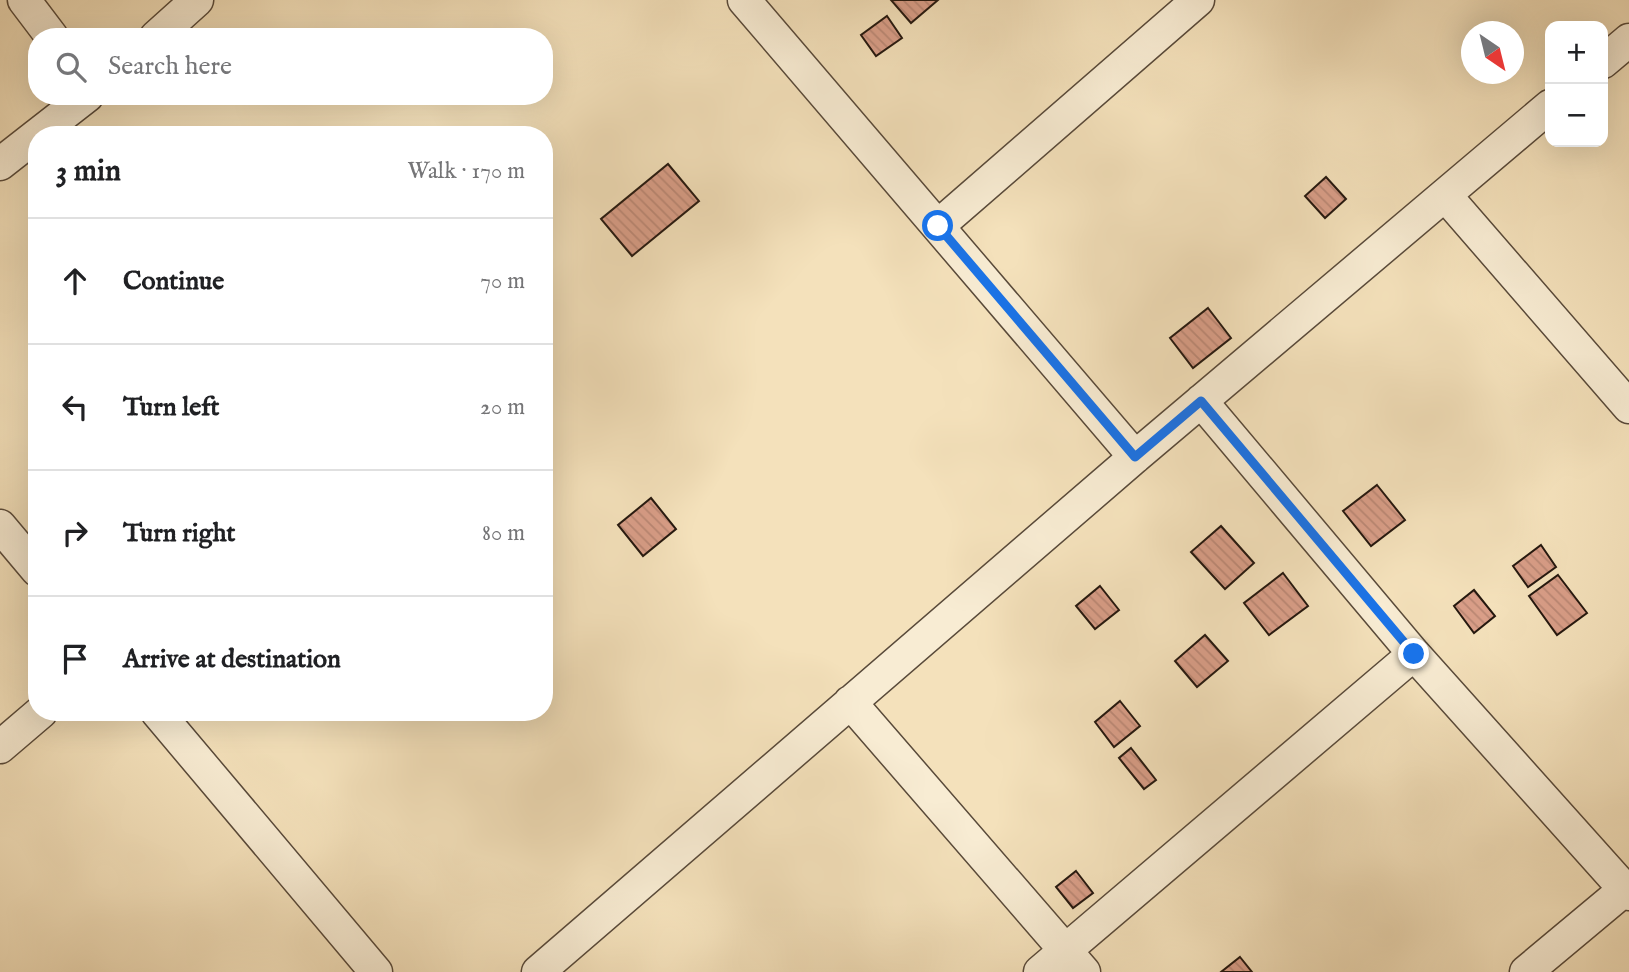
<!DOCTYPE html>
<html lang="en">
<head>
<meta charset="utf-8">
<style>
  :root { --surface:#fff; --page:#f6f6f6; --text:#202124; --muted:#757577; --line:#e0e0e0 }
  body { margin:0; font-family:"IM FELL English",serif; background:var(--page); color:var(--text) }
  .controls { position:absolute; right:21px; top:21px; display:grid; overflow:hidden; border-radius:14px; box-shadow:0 7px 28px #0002 }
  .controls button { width:63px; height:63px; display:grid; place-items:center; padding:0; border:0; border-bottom:2px solid var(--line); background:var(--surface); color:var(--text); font:35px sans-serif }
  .compass { position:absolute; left:1461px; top:21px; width:63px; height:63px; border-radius:50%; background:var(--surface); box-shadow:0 7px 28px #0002; rotate:145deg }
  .stop { position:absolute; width:21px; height:21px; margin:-16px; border:5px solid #1a73e8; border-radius:50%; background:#fff }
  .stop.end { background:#1a73e8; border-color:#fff; box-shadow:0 2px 7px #0008 }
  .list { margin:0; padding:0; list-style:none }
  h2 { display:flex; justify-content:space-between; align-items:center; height:91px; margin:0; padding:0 28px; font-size:30px }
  h2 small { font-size:23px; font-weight:400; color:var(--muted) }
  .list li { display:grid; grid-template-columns:46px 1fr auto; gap:21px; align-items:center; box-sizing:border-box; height:126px; padding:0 28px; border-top:2px solid var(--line) }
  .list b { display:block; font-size:26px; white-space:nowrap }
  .list em { font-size:23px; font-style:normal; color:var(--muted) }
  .icon { flex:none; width:38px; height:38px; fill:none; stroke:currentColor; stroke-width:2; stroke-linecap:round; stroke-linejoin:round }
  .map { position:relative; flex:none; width:1629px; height:972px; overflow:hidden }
  .search { position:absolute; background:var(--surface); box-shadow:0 7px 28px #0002; left:28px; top:28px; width:525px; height:77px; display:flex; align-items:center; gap:18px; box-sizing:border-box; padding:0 24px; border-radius:28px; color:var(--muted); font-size:26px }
  .panel { position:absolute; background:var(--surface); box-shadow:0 7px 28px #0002; left:28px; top:126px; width:525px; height:595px; border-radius:28px }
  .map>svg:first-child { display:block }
</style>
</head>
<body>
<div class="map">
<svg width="1629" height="972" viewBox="0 0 1629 972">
  <defs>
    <pattern id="building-back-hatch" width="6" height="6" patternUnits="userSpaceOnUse" patternTransform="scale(1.75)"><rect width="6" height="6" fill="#d99e88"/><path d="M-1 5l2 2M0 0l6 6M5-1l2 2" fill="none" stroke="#ba8774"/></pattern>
  </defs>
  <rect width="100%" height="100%" fill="#f4e1bb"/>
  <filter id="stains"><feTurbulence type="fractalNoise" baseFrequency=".00286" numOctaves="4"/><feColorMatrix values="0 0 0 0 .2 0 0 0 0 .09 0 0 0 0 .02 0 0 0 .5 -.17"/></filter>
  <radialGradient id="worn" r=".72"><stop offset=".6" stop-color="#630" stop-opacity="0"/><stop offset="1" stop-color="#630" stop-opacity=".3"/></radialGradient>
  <!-- building -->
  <path fill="url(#building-back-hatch)" stroke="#25180f" stroke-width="2" d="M891,0H938L911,23Z
    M887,16L902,38L876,56L861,35Z
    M668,164L699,201L632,256L601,219Z
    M1326,177L1346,199L1325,218L1305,196Z
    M1208,308L1231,338L1193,368L1170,338Z
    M1377,485L1405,520L1371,546L1343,511Z
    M651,498L676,529L643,556L618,525Z
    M1221,526L1254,563L1225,589L1191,552Z
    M1541,545L1556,567L1528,587L1513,566Z
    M1283,573L1308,606L1269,635L1244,603Z
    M1558,575L1587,613L1557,635L1529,596Z
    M1100,586L1119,610L1095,629L1076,606Z
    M1474,590L1495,616L1474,633L1454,606Z
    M1205,635L1228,661L1197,687L1175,661Z
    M1120,701L1140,726L1114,747L1095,722Z
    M1131,748L1156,780L1144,789L1119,758Z
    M1076,871L1093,893L1073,908L1056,887Z
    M1240,957L1252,972H1221Z"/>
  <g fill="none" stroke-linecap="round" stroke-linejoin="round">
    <defs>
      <path id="minor" d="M24,0L52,37
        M744,0L1135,457
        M156,37L197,0
        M1603,62L1629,40
        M37,135L87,96
        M0,164L37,135
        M1445,195L1629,407
        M938,226L1198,0
        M1201,401L1414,654L1629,894
        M0,526L37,570
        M850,702L1084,972
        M157,712L376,972
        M0,747L41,712
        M538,972L1135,457L1550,106
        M1040,972L1414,654
        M1526,972L1629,886"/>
    </defs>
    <!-- minor casing -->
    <use href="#minor" stroke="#594a3a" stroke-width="35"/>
    <!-- minor -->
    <use href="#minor" stroke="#f8ecd3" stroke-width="32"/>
  </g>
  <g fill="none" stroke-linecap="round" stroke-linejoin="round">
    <!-- route -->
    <path stroke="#1a73e8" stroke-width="9" d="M938,226L1135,457L1201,401L1414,654"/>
  </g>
  <rect width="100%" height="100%" filter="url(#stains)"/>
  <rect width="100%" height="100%" fill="url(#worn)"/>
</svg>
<div class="controls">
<button>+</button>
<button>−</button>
</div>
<svg class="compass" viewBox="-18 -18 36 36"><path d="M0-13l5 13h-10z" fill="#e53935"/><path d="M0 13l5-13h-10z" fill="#757577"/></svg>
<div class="stop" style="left:938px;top:226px"></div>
<div class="stop end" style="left:1414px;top:654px"></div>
<div class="search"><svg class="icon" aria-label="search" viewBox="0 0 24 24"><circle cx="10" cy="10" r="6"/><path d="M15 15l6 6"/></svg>Search here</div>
<section class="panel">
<h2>3 min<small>Walk · 170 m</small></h2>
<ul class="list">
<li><svg class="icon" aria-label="ahead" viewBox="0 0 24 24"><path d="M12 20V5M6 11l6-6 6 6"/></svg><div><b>Continue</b></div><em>70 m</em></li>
<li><svg class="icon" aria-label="left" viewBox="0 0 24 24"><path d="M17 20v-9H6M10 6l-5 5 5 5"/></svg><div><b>Turn left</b></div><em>20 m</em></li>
<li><svg class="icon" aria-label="right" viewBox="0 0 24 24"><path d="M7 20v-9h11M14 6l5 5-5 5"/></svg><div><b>Turn right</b></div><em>80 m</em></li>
<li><svg class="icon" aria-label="arrive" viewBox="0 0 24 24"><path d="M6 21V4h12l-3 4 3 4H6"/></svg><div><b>Arrive at destination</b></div></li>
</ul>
</section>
</div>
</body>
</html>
